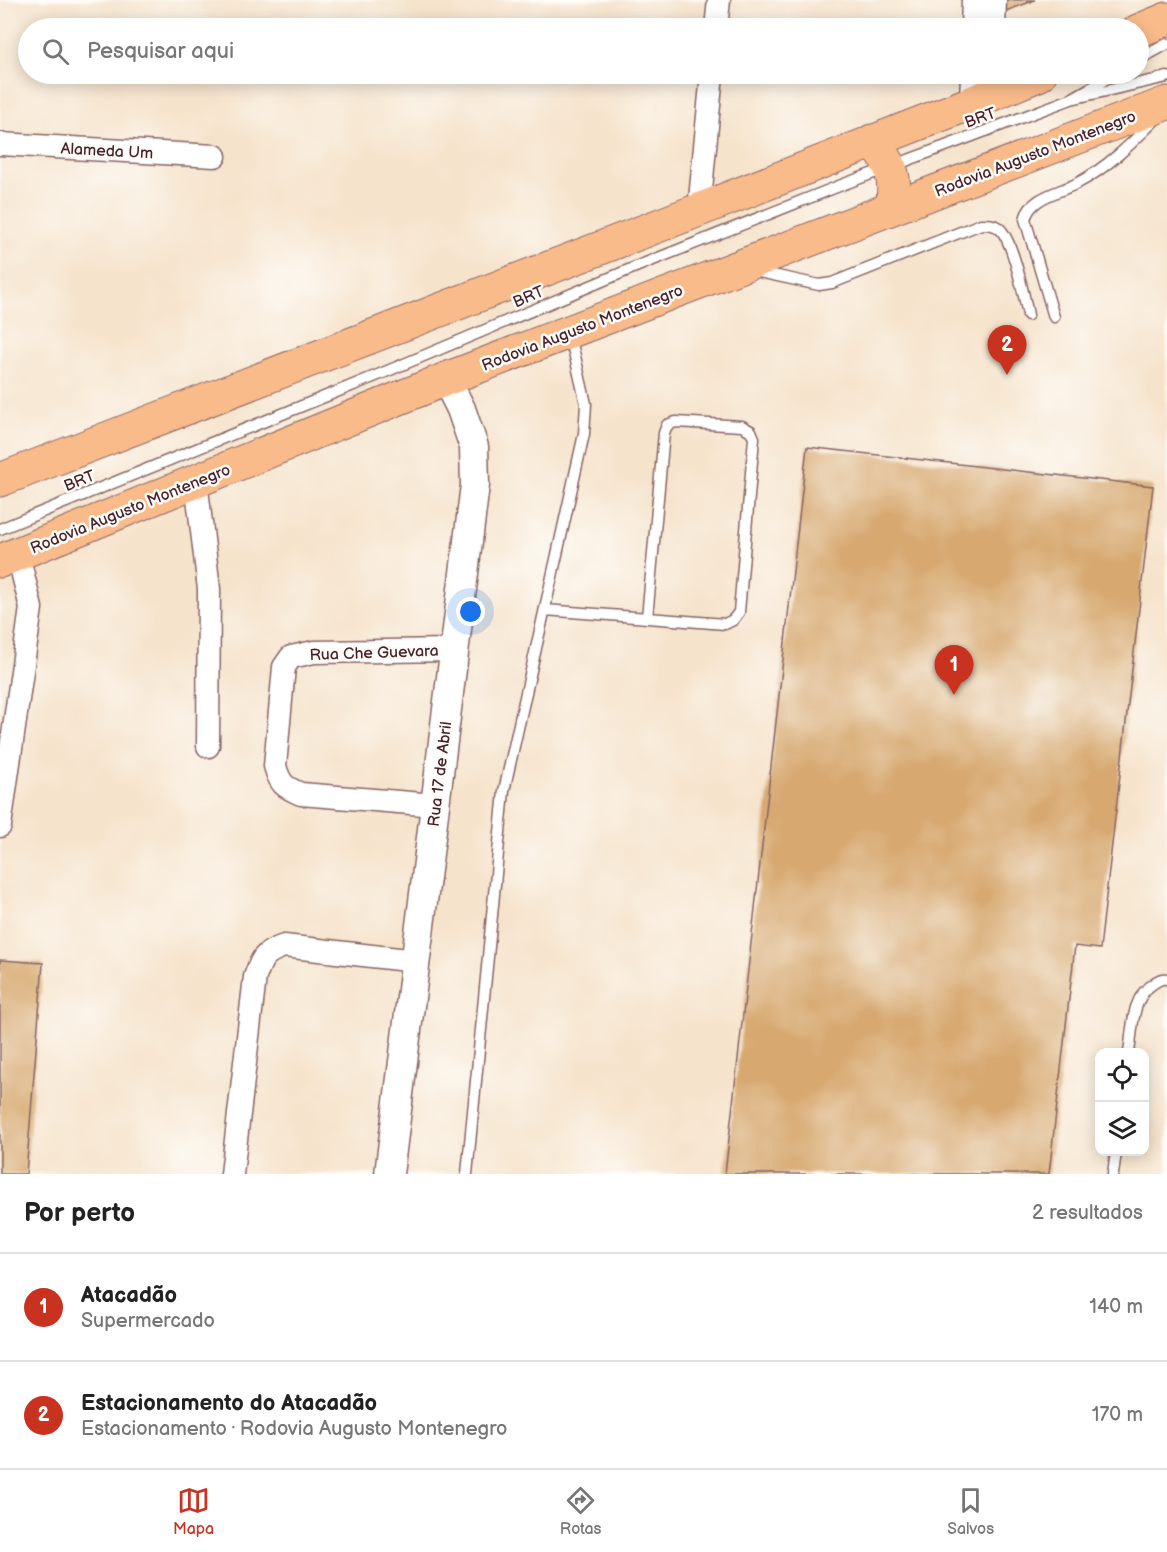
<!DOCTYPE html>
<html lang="pt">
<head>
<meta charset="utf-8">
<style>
  :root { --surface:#fff; --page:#f6f6f6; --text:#222; --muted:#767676; --line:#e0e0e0; --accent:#c8321e }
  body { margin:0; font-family:"Balsamiq Sans",sans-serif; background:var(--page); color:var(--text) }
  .controls { position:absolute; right:18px; bottom:18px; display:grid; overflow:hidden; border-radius:12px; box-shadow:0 3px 15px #0003 }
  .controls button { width:54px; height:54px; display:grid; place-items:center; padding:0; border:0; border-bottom:2px solid var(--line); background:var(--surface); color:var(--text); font:30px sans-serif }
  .you { position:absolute; left:471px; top:612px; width:21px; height:21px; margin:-15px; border:4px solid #fff; border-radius:50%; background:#1a73e8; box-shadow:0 0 0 9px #1a73e833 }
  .badge { display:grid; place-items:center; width:39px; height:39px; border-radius:50%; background:var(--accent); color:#fff; font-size:20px; font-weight:700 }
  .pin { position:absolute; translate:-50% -50px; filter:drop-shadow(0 2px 3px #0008) }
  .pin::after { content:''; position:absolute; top:32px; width:21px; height:18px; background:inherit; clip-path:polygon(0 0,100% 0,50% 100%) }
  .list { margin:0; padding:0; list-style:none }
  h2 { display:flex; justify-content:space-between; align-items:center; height:78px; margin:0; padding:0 24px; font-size:26px }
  h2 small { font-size:20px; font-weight:400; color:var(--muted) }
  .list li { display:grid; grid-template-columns:39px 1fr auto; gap:18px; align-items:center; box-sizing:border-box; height:108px; padding:0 24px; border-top:2px solid var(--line) }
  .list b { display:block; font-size:22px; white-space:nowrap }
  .list p { margin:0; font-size:20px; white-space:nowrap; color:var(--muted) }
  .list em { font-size:20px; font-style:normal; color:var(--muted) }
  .icon { flex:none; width:33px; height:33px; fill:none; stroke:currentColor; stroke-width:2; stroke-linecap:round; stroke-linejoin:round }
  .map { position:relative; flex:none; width:1167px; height:1174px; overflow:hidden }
  .search { position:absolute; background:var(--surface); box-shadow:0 3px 15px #0003; left:18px; right:18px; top:18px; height:66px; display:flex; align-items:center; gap:15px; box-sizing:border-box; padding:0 21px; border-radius:33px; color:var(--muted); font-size:22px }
  .sheet { height:294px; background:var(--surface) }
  nav { display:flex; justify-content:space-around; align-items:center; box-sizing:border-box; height:84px; border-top:2px solid var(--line); background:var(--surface); font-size:16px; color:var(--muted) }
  nav a { display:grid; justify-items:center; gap:3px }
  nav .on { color:var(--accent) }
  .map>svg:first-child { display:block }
</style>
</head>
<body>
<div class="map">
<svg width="1167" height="1174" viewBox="0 0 1167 1174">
  <rect width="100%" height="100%" fill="#fdfcf7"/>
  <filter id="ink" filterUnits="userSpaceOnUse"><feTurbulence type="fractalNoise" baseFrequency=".0167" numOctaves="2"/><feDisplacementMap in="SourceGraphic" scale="12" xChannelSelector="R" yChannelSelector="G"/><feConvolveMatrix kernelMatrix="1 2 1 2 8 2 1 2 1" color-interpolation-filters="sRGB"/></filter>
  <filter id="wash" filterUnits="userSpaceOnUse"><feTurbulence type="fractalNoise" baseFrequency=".008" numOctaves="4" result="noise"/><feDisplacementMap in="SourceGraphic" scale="24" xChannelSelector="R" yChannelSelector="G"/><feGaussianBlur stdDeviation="1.35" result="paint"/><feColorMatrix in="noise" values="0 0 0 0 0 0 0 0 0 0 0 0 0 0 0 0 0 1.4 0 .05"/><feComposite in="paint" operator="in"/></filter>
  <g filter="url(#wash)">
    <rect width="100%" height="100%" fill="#f6e3cc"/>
    <g id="blocks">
      <!-- building -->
      <path fill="#d7a86f" d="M1005,0H1035L1003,12Z
        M807,447L1153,486L1100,949L1075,946L1049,1174H725Z
        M0,960L43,963L26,1174H0Z"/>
    </g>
  </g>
  <g filter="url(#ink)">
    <use href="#blocks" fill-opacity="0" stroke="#866463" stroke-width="1.5"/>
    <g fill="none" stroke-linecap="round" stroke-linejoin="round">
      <defs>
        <path id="service" d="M1138,60L1167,44
          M1115,74L1071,99L1167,77
          M754,271L819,285L832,283L981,224C988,224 994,224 999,228C1013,240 1024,296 1028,315
          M1054,317L1025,219C1031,197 1057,193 1076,184C1107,168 1131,144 1155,120
          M0,529L378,375L638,266L839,186L1071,99
          M545,610L725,624L733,620L739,612L754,438L751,431L742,426L676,422L667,425L664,433L647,618
          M1129,1052C1133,1028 1131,997 1154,983C1159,980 1161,978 1167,979
          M467,1174L504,791L584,434L586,404L570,335
          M1113,1174L1116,1152"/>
        <path id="minor" d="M716,28L719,0
          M972,28L973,0
          M994,28L995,0
          M971,103L972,74
          M0,144L215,156
          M699,210L712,74
          M196,481L209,589L208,746
          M435,805L301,794C284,787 280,784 275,766L284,667L291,657L314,652L455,650
          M0,826L31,608L18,554
          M232,1174L255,977C262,957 264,953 284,946L416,961"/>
        <path id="tertiary" d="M389,1174L475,485L474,447L461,409L446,379"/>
        <path id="primary" d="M1138,31L1167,19
          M872,141C892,161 897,180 892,207
          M0,480L699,210L971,103L1040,74
          M0,561L446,379L1167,103"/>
      </defs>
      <!-- service casing -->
      <use href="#service" stroke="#866463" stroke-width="13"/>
      <!-- minor casing -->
      <use href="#minor" stroke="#866463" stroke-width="25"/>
      <!-- tertiary casing -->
      <use href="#tertiary" stroke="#866463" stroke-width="31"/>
      <!-- primary casing -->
      <use href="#primary" stroke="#866463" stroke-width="35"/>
      <!-- service -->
      <use href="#service" stroke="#fff" stroke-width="10"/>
      <!-- minor -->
      <use href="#minor" stroke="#fff" stroke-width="22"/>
      <!-- tertiary -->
      <use href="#tertiary" stroke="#fff" stroke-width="28"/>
      <!-- primary -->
      <use href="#primary" stroke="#fabb8b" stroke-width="33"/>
    </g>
  </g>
  <g text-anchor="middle" stroke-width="5" stroke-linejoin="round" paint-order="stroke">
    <!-- street labels -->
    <g font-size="16" fill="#4a1f2b" stroke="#fdfcf7">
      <text transform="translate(980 117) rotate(-20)" y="6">BRT</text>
      <text transform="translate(107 150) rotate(3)" y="6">Alameda Um</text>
      <text transform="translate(1035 153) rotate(-21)" y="6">Rodovia Augusto Montenegro</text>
      <text transform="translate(528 296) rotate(-23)" y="6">BRT</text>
      <text transform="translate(582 327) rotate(-21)" y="6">Rodovia Augusto Montenegro</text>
      <text transform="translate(79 480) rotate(-22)" y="6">BRT</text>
      <text transform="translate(130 508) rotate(-22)" y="6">Rodovia Augusto Montenegro</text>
      <text transform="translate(374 652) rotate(-2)" y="6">Rua Che Guevara</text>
      <text transform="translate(439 774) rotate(-83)" y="6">Rua 17 de Abril</text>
    </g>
  </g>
</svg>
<div class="controls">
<button><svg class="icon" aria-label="locate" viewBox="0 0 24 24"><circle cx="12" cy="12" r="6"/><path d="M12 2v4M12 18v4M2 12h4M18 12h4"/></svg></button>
<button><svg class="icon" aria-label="layers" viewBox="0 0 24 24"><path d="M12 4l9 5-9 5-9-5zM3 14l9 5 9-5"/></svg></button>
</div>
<div class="you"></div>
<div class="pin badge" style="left:954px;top:695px">1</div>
<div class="pin badge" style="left:1007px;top:375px">2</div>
<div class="search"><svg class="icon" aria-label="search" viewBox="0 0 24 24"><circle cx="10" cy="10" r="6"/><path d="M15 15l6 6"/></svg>Pesquisar aqui</div>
</div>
<section class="sheet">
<h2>Por perto<small>2 resultados</small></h2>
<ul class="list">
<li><span class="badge">1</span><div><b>Atacadão</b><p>Supermercado</p></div><em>140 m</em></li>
<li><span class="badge">2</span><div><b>Estacionamento do Atacadão</b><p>Estacionamento · Rodovia Augusto Montenegro</p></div><em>170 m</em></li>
</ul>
</section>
<nav>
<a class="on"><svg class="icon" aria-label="map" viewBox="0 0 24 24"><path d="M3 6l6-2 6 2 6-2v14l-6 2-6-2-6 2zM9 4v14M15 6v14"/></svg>Mapa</a>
<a><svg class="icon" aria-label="directions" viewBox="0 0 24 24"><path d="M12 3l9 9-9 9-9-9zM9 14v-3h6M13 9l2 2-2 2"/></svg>Rotas</a>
<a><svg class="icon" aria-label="saved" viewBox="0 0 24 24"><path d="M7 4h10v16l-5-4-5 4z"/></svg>Salvos</a>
</nav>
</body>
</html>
